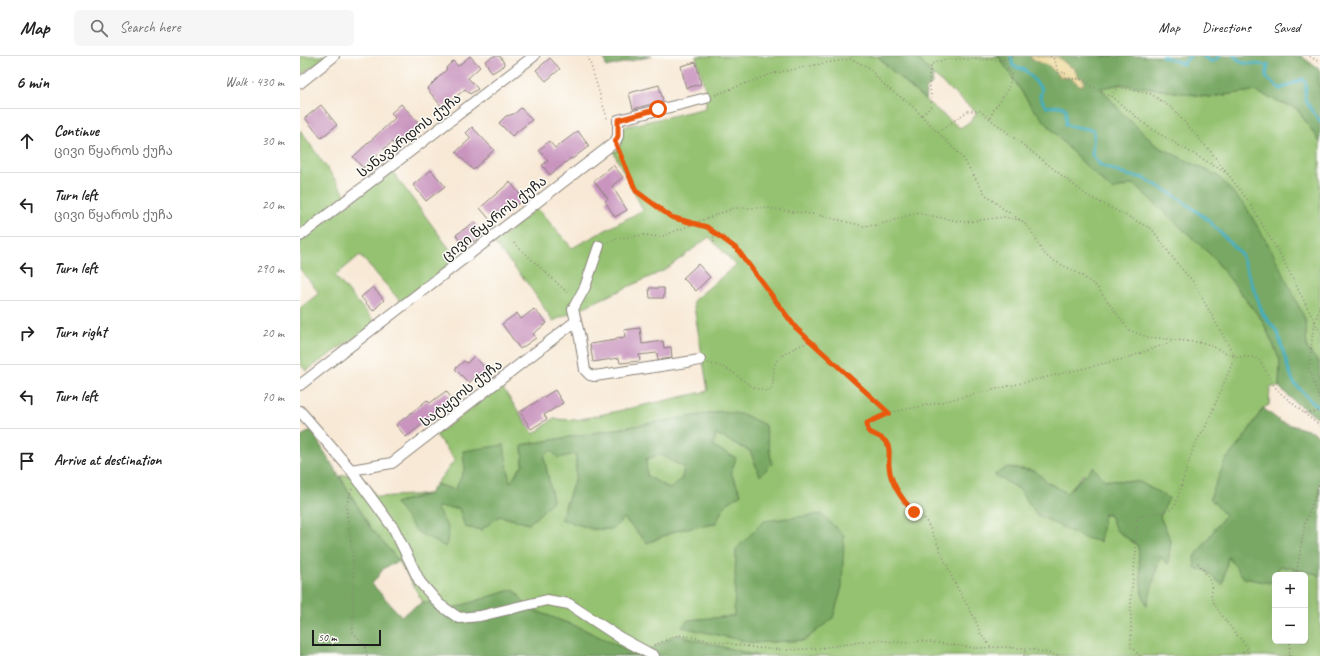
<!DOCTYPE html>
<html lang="en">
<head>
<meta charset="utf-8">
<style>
  :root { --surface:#fff; --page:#f6f6f6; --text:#222; --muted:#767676; --line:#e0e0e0 }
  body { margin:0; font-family:Caveat,"Noto Sans Georgian",sans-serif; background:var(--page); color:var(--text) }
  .controls { position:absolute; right:12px; bottom:12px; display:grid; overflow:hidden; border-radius:6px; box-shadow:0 4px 16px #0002 }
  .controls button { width:36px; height:36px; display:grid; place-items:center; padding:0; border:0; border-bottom:1px solid var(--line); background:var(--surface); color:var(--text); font:20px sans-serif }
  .scale { position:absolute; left:12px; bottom:10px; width:69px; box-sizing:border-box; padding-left:4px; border:2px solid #1c1c1c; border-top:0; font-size:11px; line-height:14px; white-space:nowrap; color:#1c1c1c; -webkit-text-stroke:3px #fdfcf7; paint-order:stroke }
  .stop { position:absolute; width:12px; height:12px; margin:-9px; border:3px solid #ea580c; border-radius:50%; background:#fff }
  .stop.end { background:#ea580c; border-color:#fff; box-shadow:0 1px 4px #0008 }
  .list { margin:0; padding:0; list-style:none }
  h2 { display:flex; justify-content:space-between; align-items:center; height:52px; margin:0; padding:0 16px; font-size:17px }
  h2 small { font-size:13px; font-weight:400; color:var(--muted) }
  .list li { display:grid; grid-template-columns:26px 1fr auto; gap:12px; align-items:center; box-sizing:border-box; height:64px; padding:0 16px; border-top:1px solid var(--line) }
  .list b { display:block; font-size:15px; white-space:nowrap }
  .list p { margin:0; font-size:13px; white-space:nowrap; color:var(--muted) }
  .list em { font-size:13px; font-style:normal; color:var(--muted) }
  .icon { flex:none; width:22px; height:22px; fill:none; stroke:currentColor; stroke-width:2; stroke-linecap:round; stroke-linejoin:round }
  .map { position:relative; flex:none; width:1020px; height:600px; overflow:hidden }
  header { display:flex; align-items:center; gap:24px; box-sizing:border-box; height:56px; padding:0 20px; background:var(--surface); border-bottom:1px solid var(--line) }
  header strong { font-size:19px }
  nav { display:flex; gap:22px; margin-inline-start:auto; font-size:14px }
  .search { width:280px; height:36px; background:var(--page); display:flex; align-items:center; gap:10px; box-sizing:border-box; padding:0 14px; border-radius:6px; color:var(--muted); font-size:15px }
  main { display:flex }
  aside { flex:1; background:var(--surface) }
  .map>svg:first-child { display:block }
</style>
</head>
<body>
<header>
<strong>Map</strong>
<div class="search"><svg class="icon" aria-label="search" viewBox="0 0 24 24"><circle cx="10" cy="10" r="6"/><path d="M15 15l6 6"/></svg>Search here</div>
<nav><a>Map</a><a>Directions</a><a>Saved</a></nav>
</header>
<main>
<aside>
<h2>6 min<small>Walk · 430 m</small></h2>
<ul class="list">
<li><svg class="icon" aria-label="ahead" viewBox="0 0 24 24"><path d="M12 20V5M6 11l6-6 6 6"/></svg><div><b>Continue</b><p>ცივი წყაროს ქუჩა</p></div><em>30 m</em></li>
<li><svg class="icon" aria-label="left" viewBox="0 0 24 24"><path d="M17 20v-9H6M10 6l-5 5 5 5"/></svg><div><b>Turn left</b><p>ცივი წყაროს ქუჩა</p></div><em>20 m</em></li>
<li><svg class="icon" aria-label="left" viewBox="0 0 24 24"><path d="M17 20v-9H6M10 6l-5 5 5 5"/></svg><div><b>Turn left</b></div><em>290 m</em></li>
<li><svg class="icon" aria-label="right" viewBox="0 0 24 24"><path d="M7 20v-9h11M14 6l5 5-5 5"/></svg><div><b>Turn right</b></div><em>20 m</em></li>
<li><svg class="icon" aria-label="left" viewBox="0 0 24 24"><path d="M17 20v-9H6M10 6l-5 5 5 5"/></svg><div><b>Turn left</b></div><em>70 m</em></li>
<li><svg class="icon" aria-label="arrive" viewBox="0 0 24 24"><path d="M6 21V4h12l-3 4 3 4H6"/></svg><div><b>Arrive at destination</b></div></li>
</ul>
</aside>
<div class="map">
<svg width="1020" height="600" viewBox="0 0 1020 600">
  <rect width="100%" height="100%" fill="#fdfcf7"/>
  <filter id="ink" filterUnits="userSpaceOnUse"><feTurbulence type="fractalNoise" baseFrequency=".025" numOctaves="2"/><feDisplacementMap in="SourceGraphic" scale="8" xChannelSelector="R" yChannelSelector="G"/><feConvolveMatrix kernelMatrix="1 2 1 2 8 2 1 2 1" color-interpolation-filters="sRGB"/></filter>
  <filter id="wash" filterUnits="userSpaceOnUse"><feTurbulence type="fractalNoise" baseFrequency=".012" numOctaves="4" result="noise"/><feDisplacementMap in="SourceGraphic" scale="16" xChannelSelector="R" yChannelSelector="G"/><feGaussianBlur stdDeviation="0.9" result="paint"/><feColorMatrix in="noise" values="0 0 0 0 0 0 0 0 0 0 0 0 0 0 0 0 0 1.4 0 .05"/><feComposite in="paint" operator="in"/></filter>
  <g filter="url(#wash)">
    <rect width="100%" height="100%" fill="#f8e9d6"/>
    <!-- green -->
    <path fill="#95c271" stroke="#586f46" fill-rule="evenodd" d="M0,0H28L0,19Z
      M396,0H578C603,27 632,50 660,72L671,65L677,57L633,19L616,0L699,1L731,50L775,99L812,134L834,128L912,200L962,264L980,304L979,331H970L969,349L963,352L944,382L925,405V459L894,502L905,514L922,529L928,500L944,522L970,527L980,510L1017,518L1020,521V600H458L376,579L339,600L283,573L228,552L214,533L154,552L123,546L99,505L70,471L40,420L60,418L77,441L129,438L95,447L149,474L135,451L159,452L165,471L181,474L200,460L229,468L253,445L244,401L251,394L276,398V420L261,462L292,473H312L323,461L347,487L378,474L415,468L425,449L441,438L431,417L413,390L416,378L450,395L460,419L472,408L423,355L222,389L223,408L210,428L163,395L165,413L155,434L136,428L155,404L136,379L201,330L234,378L253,363L277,364L408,335L393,245L436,209L409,181L365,214L253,265L228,228L194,187L237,152L272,192L343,154L313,95H317L321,88L323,71L406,52V36ZM708,411L735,415L747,426L767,437L783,419L805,424L840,426L860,461L871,485L867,508L860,501L842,538L838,490L816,474L810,459H738L718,432L695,419ZM975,519H1005V585H975ZM434,560L533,561L505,584L453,587L388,564Z
      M822,28L909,41L954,35L997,53L1020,86V308L1007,292L1005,263L918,120L857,90L821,56L801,32Z
      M0,74L46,139L0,174Z
      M92,115L157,203L101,246L60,199L35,220L76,267L6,315L0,308V252L19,237L0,213V185Z
      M360,399L384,411L382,422L370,433L347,420L346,403Z"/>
    <!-- forest -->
    <path fill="#78a863" stroke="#4a6240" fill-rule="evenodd" d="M304,0H352L306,11Z
      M578,0H616L633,19L632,28L626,33L625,44L590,13Z
      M695,0H1001L1020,14V86L997,53L954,35L909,41L822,28L801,32L821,56L857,90L918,120L946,151L973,197L1005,263L1007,292L1020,308V363L996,347L979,331L980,304L962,264L912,200L834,128L812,134L775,99L731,50L699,1Z
      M963,352L981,366L1014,376L1020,382V521L1017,518L980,510L970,527L944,522L928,501L923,529L905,514L895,513L894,502L925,459L910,442L925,405L944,382Z
      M423,355L445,359L465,369L472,408L460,420L450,395L416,378L413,390L436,402L431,417L441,438L425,449L415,468L378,474L347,487L324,462L312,473H292L261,463L276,420V398L258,402L251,394L244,401L253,445L229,468L200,460L181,474L165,471L159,452L136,451L149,474L146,491L117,476L95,447L129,438L136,428L155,434L165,413L163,395L204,389L210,427L223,408L222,389ZM360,399L384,411L382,422L370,433L347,420L346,403Z
      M11,374L70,471L99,505L84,512L72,528L101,560L123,546L154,552L214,533L228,552L283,573L339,600H0V381Z
      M708,411L735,415L747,426L767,437L793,411L805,424L840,426L869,442L860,461L871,485L868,508L860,501L847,550L842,538L838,490L816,474L810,459L804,458L800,486L782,481L737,459L718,432L694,419Z
      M522,458L544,480L542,531L533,562L505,584L453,587L382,571L388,564L434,560L436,493L464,465Z
      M376,579L458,600H339Z"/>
    <!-- sand -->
    <path fill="#eeda9e" stroke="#857b5d" d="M731,0L758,1L769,10L774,12L778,21L783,22L784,29H779L771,22L760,21L749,10L731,3Z"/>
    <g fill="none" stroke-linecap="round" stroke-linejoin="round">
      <!-- stream -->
      <path stroke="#41adbf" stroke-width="3" d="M711,0L713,10L725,14L742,33L740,41L746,51L761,50L766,53V69L794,74L792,99L800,109L826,119L844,122L877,141L907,163L941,198L963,258L978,277L988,312L994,327L1013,347L1020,352
        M862,0L883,8L890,0
        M903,0L912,6L920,0
        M934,0L943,7L968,9L966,21L980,33L1003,23L1006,28L1005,43L1020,66"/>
    </g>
    <g id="blocks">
      <!-- building -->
      <path fill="#c995bf" d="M170,0L180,11L168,22L178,33L170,38L165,33L143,52L127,33L147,13L146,12L153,5L158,10Z
        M194,0H200L205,9L192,17L185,5Z
        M250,2L260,13L246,25L236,14Z
        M396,6L401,28L386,32L381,10Z
        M359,29L363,45L333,53L329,37Z
        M101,48L120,68L109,78L111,80L98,93L92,86L63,112L53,101L95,62L91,57Z
        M21,49L37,69L21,82L5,62Z
        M221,52L232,64L212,80L199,67L206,60L214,58Z
        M172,71L194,94L173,114L156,96L171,82L166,77Z
        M278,75L289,90L272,103L271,102L250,119L242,109L248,105L239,94L249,85L255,92Z
        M313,109L323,121L312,130L327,154L315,161L305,145L308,143L294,125Z
        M131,114L145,130L126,145L113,129Z
        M210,126L224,143L210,154L208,152L191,165L180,152Z
        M174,166L184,179L173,186L171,182L162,188L156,179Z
        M398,208L410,221L396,235L383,222Z
        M73,231L84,244L73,255L61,241Z
        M349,232H364V242H350Z
        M234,253L247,267L233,278L236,282L220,293L202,268L217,257L221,263Z
        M340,272L342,288L363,285L364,292L371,291L372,302L358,304L357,297L339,299L340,305L320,307L319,302L293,306L290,288L316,284V282L325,281L324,274Z
        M174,300L188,315L179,324L176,320L169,327L155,313L164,305L167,307Z
        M255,334L263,347L244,359L247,363L231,373L220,356Z
        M146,335L153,344L106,381L96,369L127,344L130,347Z"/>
    </g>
  </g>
  <g filter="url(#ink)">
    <use href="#blocks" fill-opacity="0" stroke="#8a8279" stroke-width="1"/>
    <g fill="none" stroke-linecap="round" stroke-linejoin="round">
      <defs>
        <path id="minor" d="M0,27L34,0
          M0,180L234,0
          M299,190L285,231L273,253L280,282L285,314L290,319L295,320L400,304
          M0,329L315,86L318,80V64L406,42
          M0,355L51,414L94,473L120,526L140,549L159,562L180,560L247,544L269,548L319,581L354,600
          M51,414L92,407L276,265"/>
      </defs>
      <!-- minor casing -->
      <use href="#minor" stroke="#8a8279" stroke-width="12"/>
      <!-- path -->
      <path stroke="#8a8279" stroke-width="1.5" stroke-dasharray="1 3" stroke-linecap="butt" d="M288,0L308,65
        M750,0L755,4L758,17L765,16L766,22L785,24L791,30L812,41
        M1010,0L1020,7
        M415,39L471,18L525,7L551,3L568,11L585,30L608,46L663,102L685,138L702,152L722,165L731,174L742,195L750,203L778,217L796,230L829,274L847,281L905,287L935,301H954L960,305L977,334L1004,357L1017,356L1020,353
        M622,59L631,51C633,34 625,24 632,8L645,3L702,4L712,0
        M691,62C693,51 697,51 702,42C708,35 710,27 711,18L703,4
        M638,76L668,55H680L788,140L852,173L878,209L892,224L935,301
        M319,95L336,135L371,161L395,167L434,152H467L518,159L564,170L578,169L616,157L664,166L704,161L720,164
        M928,118L851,73L812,41L814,35L819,31L851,38L873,53L911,96L949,146L981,200L1020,276
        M413,176L437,193L496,272L589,357L642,346L827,302L871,286
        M308,186L320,182L345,179L361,181L395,167L407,171L413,176L414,187
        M214,187L269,238
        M1020,249L1013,273L1009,312L1020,344
        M408,307C416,309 425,311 432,316C445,324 454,337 471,334C475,324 472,313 476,306C481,297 502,289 510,285
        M589,357L567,367V375L584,384L590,394L589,412L597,432L605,447L625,463L634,480L654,526L675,563L681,579L692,592
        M1004,357L1020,370
        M52,433L46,450L53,502V576L65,590L67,600
        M898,507C903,514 910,522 912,531C913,535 910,539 912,543C915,552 941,586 949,592L943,596V600
        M996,519L1005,467L1020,426
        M354,589L379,579L457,592L487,594L520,592L576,584L605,587L622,585L675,592L704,591L731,593L761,600
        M724,600L725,594
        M840,600L831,591V540L836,495L837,461L869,454L875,450L894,389L905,372L935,301
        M989,600L990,585"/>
      <!-- minor -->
      <use href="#minor" stroke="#fff" stroke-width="10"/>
    </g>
  </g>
  <g fill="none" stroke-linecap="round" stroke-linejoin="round" filter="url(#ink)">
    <!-- route -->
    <path stroke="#ea580c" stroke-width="5" d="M358,53L318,64V80L315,86L336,135L371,161L407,171L437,193L496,272L589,357L567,367L568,375C572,378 580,380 584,384C592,391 588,401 589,410C590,427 603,445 614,456"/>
  </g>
  <g text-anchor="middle" stroke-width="3" stroke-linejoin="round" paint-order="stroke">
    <!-- street labels -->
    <g font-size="14" fill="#1c1c1c" stroke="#fdfcf7">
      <text transform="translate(109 79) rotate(-38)" y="5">სანავარდოს ქუჩა</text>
      <text transform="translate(194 162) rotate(-38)" y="5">ცივი წყაროს ქუჩა</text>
      <text transform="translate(161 337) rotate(-38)" y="5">სატყეოს ქუჩა</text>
    </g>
  </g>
</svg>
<div class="controls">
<button>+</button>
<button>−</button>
</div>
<div class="scale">50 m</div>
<div class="stop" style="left:358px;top:53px"></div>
<div class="stop end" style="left:614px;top:456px"></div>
</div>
</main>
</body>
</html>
